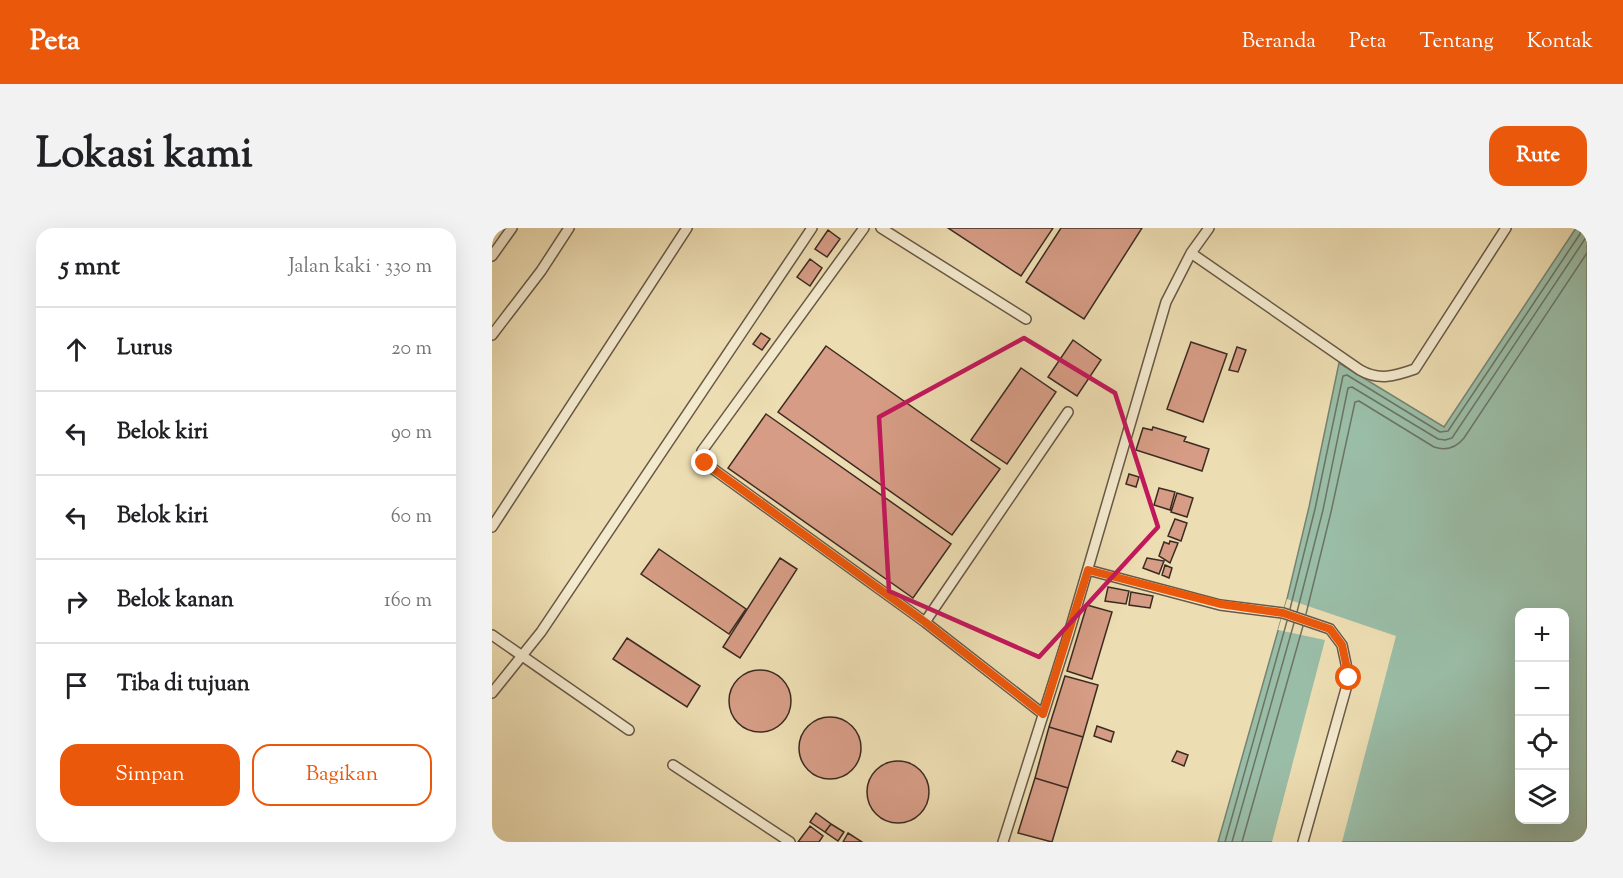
<!DOCTYPE html>
<html lang="id">
<head>
<meta charset="utf-8">
<style>
  :root { --surface:#fff; --page:#f2f2f2; --text:#202124; --muted:#757577; --line:#e0e0e0; --accent:#ea580c }
  body { margin:0; font-family:"Sorts Mill Goudy",serif; background:var(--page); color:var(--text) }
  .controls { position:absolute; right:18px; bottom:18px; display:grid; overflow:hidden; border-radius:12px; box-shadow:0 6px 24px #0002 }
  .controls button { width:54px; height:54px; display:grid; place-items:center; padding:0; border:0; border-bottom:2px solid var(--line); background:var(--surface); color:var(--text); font:30px sans-serif }
  .stop { position:absolute; width:18px; height:18px; margin:-14px; border:4px solid #ea580c; border-radius:50%; background:#fff }
  .stop.end { background:#ea580c; border-color:#fff; box-shadow:0 2px 6px #0008 }
  .list { margin:0; padding:0; list-style:none }
  h2 { display:flex; justify-content:space-between; align-items:center; height:78px; margin:0; padding:0 24px; font-size:26px }
  h2 small { font-size:20px; font-weight:400; color:var(--muted) }
  .list li { display:grid; grid-template-columns:39px 1fr auto; gap:18px; align-items:center; box-sizing:border-box; height:84px; padding:0 24px; border-top:2px solid var(--line) }
  .list b { display:block; font-size:22px; white-space:nowrap }
  .list em { font-size:20px; font-style:normal; color:var(--muted) }
  .actions { display:flex; gap:12px; padding:18px 24px }
  .actions a { flex:1; padding:14px 0; border:2px solid var(--accent); border-radius:18px; text-align:center; font-size:21px; color:var(--accent) }
  .actions .main { background:var(--accent); color:#fff }
  .icon { flex:none; width:33px; height:33px; fill:none; stroke:currentColor; stroke-width:2; stroke-linecap:round; stroke-linejoin:round }
  .map { position:relative; flex:none; width:1095px; height:614px; overflow:hidden; border-radius:18px }
  header { display:flex; align-items:center; gap:36px; box-sizing:border-box; height:84px; padding:0 30px; background:var(--accent); color:#fff }
  header strong { font-size:28px }
  nav { display:flex; gap:33px; margin-inline-start:auto; font-size:21px }
  .intro { display:flex; align-items:center; justify-content:space-between; box-sizing:border-box; height:144px; padding:0 36px }
  h1 { margin:0; font-size:42px }
  .button { padding:15px 27px; border-radius:18px; background:var(--accent); color:#fff; font-size:21px; font-weight:700 }
  main { display:flex; gap:36px; padding:0 36px }
  aside { flex:1; background:var(--surface); border-radius:18px; box-shadow:0 6px 24px #0002 }
  .map>svg:first-child { display:block }
</style>
</head>
<body>
<header>
<strong>Peta</strong>
<nav><a>Beranda</a><a>Peta</a><a>Tentang</a><a>Kontak</a></nav>
</header>
<div class="intro"><h1>Lokasi kami</h1><a class="button">Rute</a></div>
<main>
<aside>
<h2>5 mnt<small>Jalan kaki · 330 m</small></h2>
<ul class="list">
<li><svg class="icon" aria-label="ahead" viewBox="0 0 24 24"><path d="M12 20V5M6 11l6-6 6 6"/></svg><div><b>Lurus</b></div><em>20 m</em></li>
<li><svg class="icon" aria-label="left" viewBox="0 0 24 24"><path d="M17 20v-9H6M10 6l-5 5 5 5"/></svg><div><b>Belok kiri</b></div><em>90 m</em></li>
<li><svg class="icon" aria-label="left" viewBox="0 0 24 24"><path d="M17 20v-9H6M10 6l-5 5 5 5"/></svg><div><b>Belok kiri</b></div><em>60 m</em></li>
<li><svg class="icon" aria-label="right" viewBox="0 0 24 24"><path d="M7 20v-9h11M14 6l5 5-5 5"/></svg><div><b>Belok kanan</b></div><em>160 m</em></li>
<li><svg class="icon" aria-label="arrive" viewBox="0 0 24 24"><path d="M6 21V4h12l-3 4 3 4H6"/></svg><div><b>Tiba di tujuan</b></div></li>
</ul>
<div class="actions"><a class="main">Simpan</a><a>Bagikan</a></div>
</aside>
<div class="map">
<svg width="1095" height="614" viewBox="0 0 1095 614">
  <rect width="100%" height="100%" fill="#edddb2"/>
  <filter id="stains"><feTurbulence type="fractalNoise" baseFrequency=".00333" numOctaves="4"/><feColorMatrix values="0 0 0 0 .2 0 0 0 0 .09 0 0 0 0 .02 0 0 0 .5 -.17"/></filter>
  <radialGradient id="worn" r=".72"><stop offset=".6" stop-color="#630" stop-opacity="0"/><stop offset="1" stop-color="#630" stop-opacity=".3"/></radialGradient>
  <!-- water -->
  <path fill="#9abda7" stroke="#748372" stroke-width="1.5" fill-rule="evenodd" d="M1084,0H1095V614H726L795,371L817,279L847,135L952,199ZM1028,385H1072V592H1028Z"/>
  <!-- pier -->
  <path fill="#edddb2" d="M795,371L904,408L850,614H780L833,412L786,402Z"/>
  <g fill="none" stroke-linecap="round" stroke-linejoin="round">
    <!-- shore -->
    <path stroke="#6b7464" stroke-width="1.5" d="M798,381L823,281L851,148L855,147L948,204L956,203L1088,6L1089,0
      M805,384L831,282L856,160L860,159L946,211L953,212L960,210L1095,8
      M814,386L839,284L863,174L867,173L942,219C954,223 964,220 972,210L1095,25
      M733,614L795,393
      M740,614L802,395
      M750,614L811,398"/>
  </g>
  <!-- building -->
  <path fill="#d69c85" stroke="#3c2b22" stroke-width="1.5" d="M456,0H561L529,48Z
    M569,0H650L592,91L534,54Z
    M336,2L348,11L335,29L323,21Z
    M318,31L330,40L318,58L305,49Z
    M269,105L278,111L270,122L261,116Z
    M581,112L609,132L585,168L556,149Z
    M699,114L735,126L711,194L675,181Z
    M334,118L508,241L460,307L286,184Z
    M745,119L754,122L746,144L737,142Z
    M529,140L564,164L515,236L479,212Z
    M274,186L459,316L421,370L236,240Z
    M661,199L694,209L692,213L717,221L710,243L644,222L651,200L660,202Z
    M637,246L647,249L644,259L634,256Z
    M667,260L683,264L678,282L662,277Z
    M685,265L701,270L695,289L679,284Z
    M683,291L695,295L689,313L676,308Z
    M678,313L686,315L678,335L667,328L672,314L677,316Z
    M167,321L254,381L237,406L149,346Z
    M288,330L305,341L248,430L231,419Z
    M655,330L672,333L667,346L651,340Z
    M673,337L680,340L677,350L670,347Z
    M616,359L637,363L634,376L613,373Z
    M639,364L661,368L658,380L637,377Z
    M595,377L620,384L600,451L575,443Z
    M135,410L208,458L195,479L121,431Z
    M237 473a31 31 0 1 1 62 0a31 31 0 1 1-62 0Z
    M573,448L606,457L591,509L557,499Z
    M307 520a31 31 0 1 1 62 0a31 31 0 1 1-62 0Z
    M605,498L622,504L619,514L602,508Z
    M557,499L591,509L576,560L543,550Z
    M685,523L696,527L692,538L680,533Z
    M375 564a31 31 0 1 1 62 0a31 31 0 1 1-62 0Z
    M543,550L576,560L560,614L526,605Z
    M324,585L339,596L333,604L318,594Z
    M339,596L352,604L346,613L333,604Z
    M318,598L331,608L327,614H306Z
    M356,605L370,614H351Z"/>
  <g fill="none" stroke-linecap="round" stroke-linejoin="round">
    <defs>
      <path id="lane" d="M372,0L210,223L213,235L433,394L551,486
        M389,0L534,91
        M699,25L868,142C887,153 903,148 923,141L1014,0
        M0,28L20,0
        M0,107L49,43L77,0
        M0,299L195,0
        M596,342L728,377L791,385L838,401L850,417L857,450L811,614
        M433,394L576,184
        M0,407L137,502
        M0,465L49,404L320,0
        M181,537L298,614
        M511,614L577,405L674,74L699,25L717,0"/>
    </defs>
    <!-- lane casing -->
    <use href="#lane" stroke="#685846" stroke-width="12"/>
    <!-- lane -->
    <use href="#lane" stroke="#f3e9cd" stroke-width="9"/>
  </g>
  <g fill="none" stroke-linecap="round" stroke-linejoin="round">
    <!-- route -->
    <path stroke="#ea580c" stroke-width="8" d="M213,235L433,394L551,486L596,342L728,376L791,385L838,401L850,417L857,450"/>
  </g>
  <!-- marked area -->
  <path fill="none" stroke="#c2185b" stroke-width="4.5" stroke-linejoin="round" d="M532,110L623,165L666,299L547,429L397,363L387,189Z"/>
  <rect width="100%" height="100%" filter="url(#stains)"/>
  <rect width="100%" height="100%" fill="url(#worn)"/>
</svg>
<div class="controls">
<button>+</button>
<button>−</button>
<button><svg class="icon" aria-label="locate" viewBox="0 0 24 24"><circle cx="12" cy="12" r="6"/><path d="M12 2v4M12 18v4M2 12h4M18 12h4"/></svg></button>
<button><svg class="icon" aria-label="layers" viewBox="0 0 24 24"><path d="M12 4l9 5-9 5-9-5zM3 14l9 5 9-5"/></svg></button>
</div>
<div class="stop" style="left:857px;top:450px"></div>
<div class="stop end" style="left:213px;top:235px"></div>
</div>
</main>
</body>
</html>
